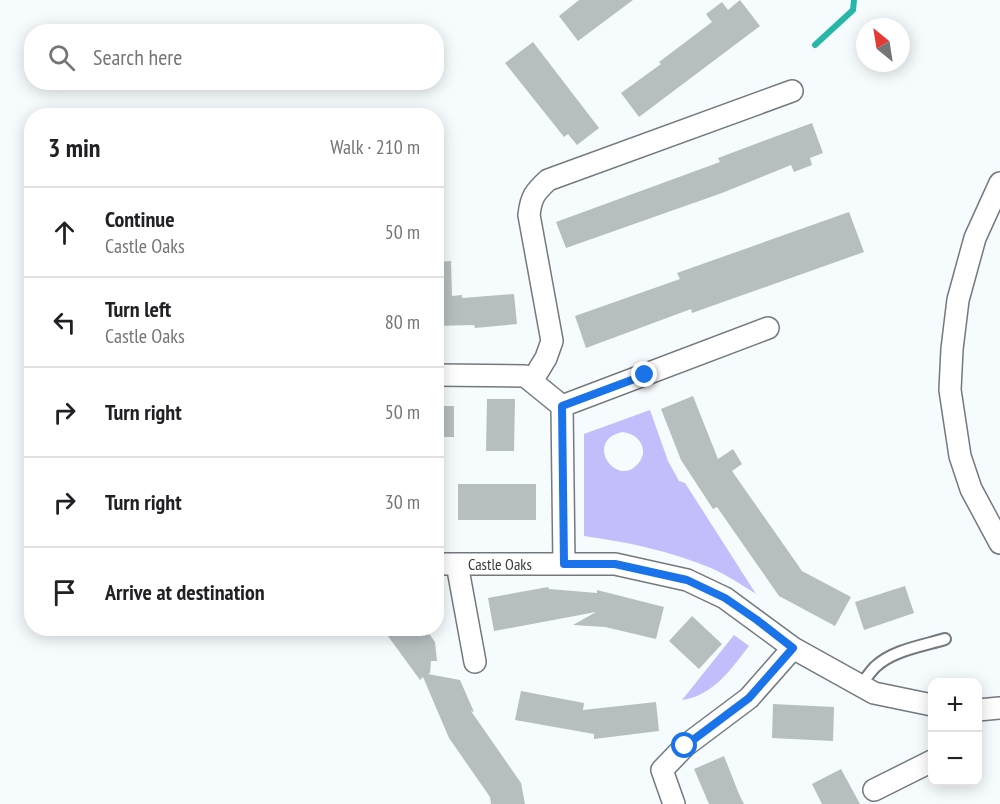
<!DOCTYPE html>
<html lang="en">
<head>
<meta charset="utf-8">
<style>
  :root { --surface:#fff; --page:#f6f6f6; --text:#202124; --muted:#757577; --line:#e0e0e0 }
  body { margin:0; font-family:"PT Sans Narrow",sans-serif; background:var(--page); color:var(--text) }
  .controls { position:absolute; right:18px; bottom:18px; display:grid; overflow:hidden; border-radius:12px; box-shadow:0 3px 15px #0003 }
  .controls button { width:54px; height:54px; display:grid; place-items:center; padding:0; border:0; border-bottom:2px solid var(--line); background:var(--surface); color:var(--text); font:30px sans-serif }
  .compass { position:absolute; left:856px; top:18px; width:54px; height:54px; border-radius:50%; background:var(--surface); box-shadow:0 3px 15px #0003; rotate:330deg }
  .stop { position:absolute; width:18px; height:18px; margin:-14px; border:4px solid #1a73e8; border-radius:50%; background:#fff }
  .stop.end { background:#1a73e8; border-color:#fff; box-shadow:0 2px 6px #0008 }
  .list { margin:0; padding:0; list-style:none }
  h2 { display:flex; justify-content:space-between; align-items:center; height:78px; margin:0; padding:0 24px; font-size:26px }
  h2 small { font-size:20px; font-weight:400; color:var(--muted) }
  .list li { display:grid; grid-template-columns:39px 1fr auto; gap:18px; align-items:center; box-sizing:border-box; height:90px; padding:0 24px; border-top:2px solid var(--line) }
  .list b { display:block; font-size:22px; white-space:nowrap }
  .list p { margin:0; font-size:20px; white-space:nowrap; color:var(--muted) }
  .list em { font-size:20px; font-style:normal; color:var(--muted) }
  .icon { flex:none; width:33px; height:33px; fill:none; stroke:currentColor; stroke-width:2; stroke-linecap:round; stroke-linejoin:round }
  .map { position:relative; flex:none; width:1000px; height:804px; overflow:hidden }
  .search { position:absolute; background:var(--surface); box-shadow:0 3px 15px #0003; left:24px; top:24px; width:420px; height:66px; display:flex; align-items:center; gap:15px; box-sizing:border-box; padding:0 21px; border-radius:24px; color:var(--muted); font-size:22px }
  .panel { position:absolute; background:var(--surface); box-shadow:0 3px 15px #0003; left:24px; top:108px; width:420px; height:528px; border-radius:24px }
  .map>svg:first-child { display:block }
</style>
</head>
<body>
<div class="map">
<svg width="1000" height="804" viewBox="0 0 1000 804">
  <rect width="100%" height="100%" fill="#f6fbfe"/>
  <!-- green -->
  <path fill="#c1befb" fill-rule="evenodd" d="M650,410L668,461L679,481L685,483L756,594C742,585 727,575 711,568C670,551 628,542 584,536V434ZM622,432C637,433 649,447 640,461C620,492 581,442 622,432Z
    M734,635L749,646C731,669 713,696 682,700Z"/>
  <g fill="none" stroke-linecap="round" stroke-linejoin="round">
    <!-- stream -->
    <path stroke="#27b6a8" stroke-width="6" d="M815,45L853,10L854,0"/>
  </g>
  <!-- building -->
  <path fill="#b6bebf" d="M579,0H633L578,41L559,16Z
    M740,0L760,26L639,117L621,93L661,64L659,62L712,22L706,14L722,2L728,10Z
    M533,42L599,128L577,145L568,134L564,137L505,63Z
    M812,123L823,153L810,158L812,165L794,172L791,165L722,193L566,248L556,222L720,162L718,158Z
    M849,212L864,252L692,313L691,309L586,348L575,316L680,279L677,273Z
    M451,261L452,296L462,295V298L514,294L517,324L475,328L474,325L436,326V262Z
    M693,396L718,459L733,449L742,464L732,471L802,571L851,597L835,626L779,596L717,507L713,509L681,460L661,409Z
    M487,399H515L514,451H486Z
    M436,406H454V437H436Z
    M458,484H536V520H458Z
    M905,586L914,613L864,630L855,602Z
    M548,587L549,589L597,593V590L664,607L656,639L605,627L573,625L596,612L494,631L488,598Z
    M692,616L722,644L699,669L669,641Z
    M382,628H425L435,642L437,661H431L430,673L428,674L460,680L474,712L471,711L521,783L525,804H491L490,797L449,738L423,677L420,680Z
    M521,691L584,703L583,710L656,702L659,731L594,739V734L515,720Z
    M773,704L834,707L833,741L772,738Z
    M724,756L739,794L744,804H709L694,769Z
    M841,769L860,804H822L812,784Z"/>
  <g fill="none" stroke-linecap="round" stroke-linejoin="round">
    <defs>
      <path id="service" d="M860,686C865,680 870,672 875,667C893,650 922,646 945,639"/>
      <path id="minor" d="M1000,183L975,238L958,300L952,349L950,390L960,456L971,489L1000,543
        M436,375L525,376L562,406
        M532,381L546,358L552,341L529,215C531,197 535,192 548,180L792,91
        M436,564H615L687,580L725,598L793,648L874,693L932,705
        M457,564L475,662
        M564,564L562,406L768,328
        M978,710L1000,708
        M874,790L932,761
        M674,804L662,770L685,746L749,698L793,648"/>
    </defs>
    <!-- service casing -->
    <use href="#service" stroke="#73797d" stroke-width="14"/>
    <!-- minor casing -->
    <use href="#minor" stroke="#73797d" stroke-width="24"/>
    <!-- service -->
    <use href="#service" stroke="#fff" stroke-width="10"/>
    <!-- minor -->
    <use href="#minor" stroke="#fff" stroke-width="21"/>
  </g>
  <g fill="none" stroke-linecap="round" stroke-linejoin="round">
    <!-- route -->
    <path stroke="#1a73e8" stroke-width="8" d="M645,375L562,406L564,564H615L687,580L725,598L757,620L793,648L749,698L685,746"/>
  </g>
  <g text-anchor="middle" stroke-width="4.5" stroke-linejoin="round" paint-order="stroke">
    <!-- street labels -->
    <g font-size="16" fill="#393b3d" stroke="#fff">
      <text x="500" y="570">Castle Oaks</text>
    </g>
  </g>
</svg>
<div class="controls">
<button>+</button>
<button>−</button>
</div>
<svg class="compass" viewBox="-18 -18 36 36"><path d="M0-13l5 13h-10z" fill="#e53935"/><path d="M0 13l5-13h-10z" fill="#757577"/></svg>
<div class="stop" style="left:685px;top:746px"></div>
<div class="stop end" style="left:645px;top:375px"></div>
<div class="search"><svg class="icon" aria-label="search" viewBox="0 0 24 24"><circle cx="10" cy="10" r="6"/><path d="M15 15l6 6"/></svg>Search here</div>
<section class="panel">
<h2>3 min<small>Walk · 210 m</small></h2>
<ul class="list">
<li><svg class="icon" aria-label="ahead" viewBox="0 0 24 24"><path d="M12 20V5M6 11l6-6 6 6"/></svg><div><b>Continue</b><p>Castle Oaks</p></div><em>50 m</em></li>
<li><svg class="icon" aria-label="left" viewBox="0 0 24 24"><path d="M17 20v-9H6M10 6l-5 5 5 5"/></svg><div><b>Turn left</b><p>Castle Oaks</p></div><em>80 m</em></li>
<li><svg class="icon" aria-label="right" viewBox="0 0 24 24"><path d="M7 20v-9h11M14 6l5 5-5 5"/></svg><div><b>Turn right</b></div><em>50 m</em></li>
<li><svg class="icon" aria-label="right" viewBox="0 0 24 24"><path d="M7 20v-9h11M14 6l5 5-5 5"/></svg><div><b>Turn right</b></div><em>30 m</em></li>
<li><svg class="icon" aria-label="arrive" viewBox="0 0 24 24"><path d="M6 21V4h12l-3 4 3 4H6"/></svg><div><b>Arrive at destination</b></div></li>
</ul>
</section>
</div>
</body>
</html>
